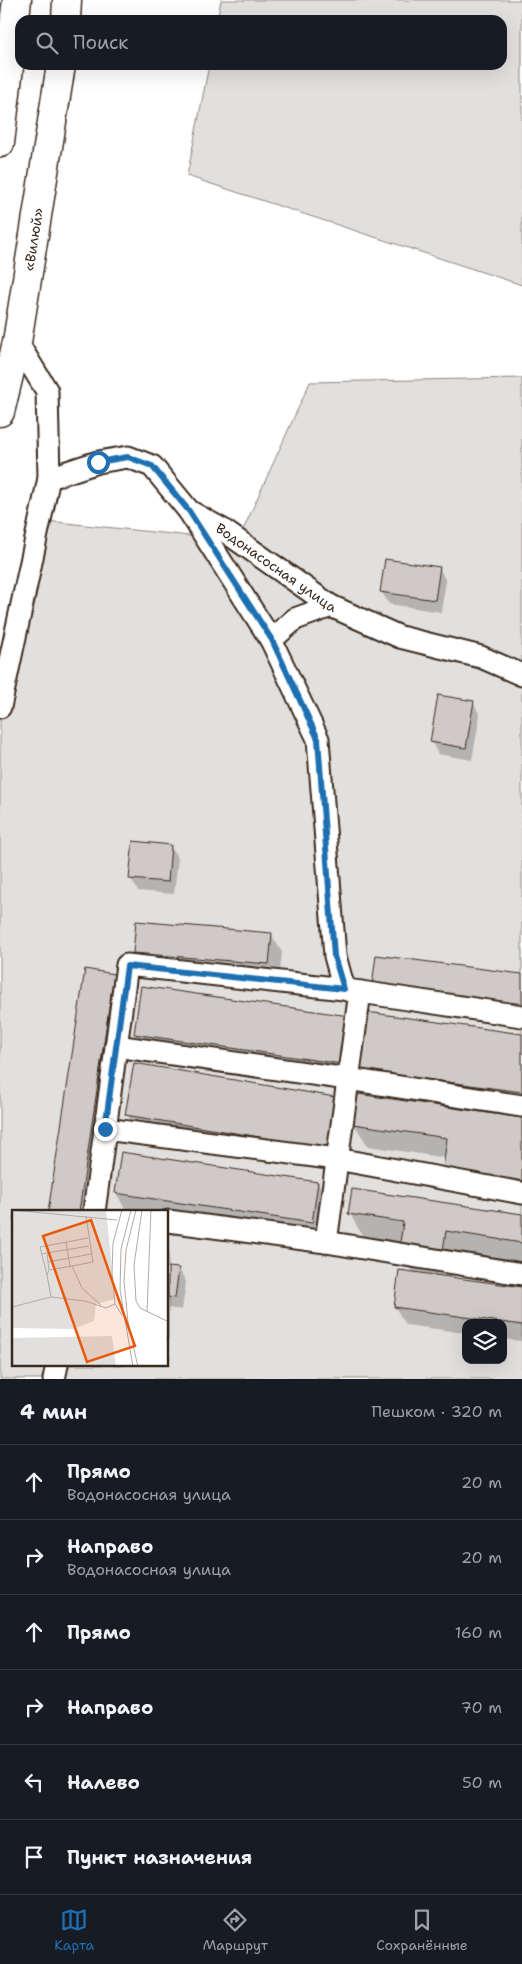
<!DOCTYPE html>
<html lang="ru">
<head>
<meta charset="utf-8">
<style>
  :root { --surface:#171b24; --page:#242831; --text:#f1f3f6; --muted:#9ea1a6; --line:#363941; --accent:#1f6fb2 }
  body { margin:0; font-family:"Shantell Sans",sans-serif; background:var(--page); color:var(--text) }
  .controls { position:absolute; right:15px; bottom:15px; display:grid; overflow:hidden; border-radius:10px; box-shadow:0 5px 20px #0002 }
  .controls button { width:45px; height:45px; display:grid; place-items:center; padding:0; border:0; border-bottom:1px solid var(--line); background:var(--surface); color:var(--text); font:25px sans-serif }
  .stop { position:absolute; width:15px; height:15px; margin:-11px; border:4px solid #1f6fb2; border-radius:50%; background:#fff }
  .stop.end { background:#1f6fb2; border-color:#fff; box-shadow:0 1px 5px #0008 }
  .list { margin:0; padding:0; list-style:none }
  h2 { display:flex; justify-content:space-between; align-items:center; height:65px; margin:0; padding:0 20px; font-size:21px }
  h2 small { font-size:16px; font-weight:400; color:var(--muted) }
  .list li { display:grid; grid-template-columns:32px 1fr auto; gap:15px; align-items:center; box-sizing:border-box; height:75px; padding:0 20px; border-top:1px solid var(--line) }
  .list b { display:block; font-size:19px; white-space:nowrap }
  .list p { margin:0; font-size:16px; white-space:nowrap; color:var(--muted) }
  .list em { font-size:16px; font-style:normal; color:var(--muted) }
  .icon { flex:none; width:28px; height:28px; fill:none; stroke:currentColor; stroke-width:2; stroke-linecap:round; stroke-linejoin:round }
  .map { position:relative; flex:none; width:522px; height:1379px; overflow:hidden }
  .search { position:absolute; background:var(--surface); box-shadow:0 5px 20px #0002; left:15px; right:15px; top:15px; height:55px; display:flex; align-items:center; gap:12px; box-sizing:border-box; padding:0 18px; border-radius:15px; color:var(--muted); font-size:19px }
  .sheet { height:515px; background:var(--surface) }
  nav { display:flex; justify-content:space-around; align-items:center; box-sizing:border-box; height:70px; border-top:1px solid var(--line); background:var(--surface); font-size:14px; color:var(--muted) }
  nav a { display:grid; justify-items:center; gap:2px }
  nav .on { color:var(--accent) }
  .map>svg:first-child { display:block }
</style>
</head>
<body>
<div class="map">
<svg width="522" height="1379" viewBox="0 0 522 1379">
  <rect width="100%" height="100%" fill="#fff"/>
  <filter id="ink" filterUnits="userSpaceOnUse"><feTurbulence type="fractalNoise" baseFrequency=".02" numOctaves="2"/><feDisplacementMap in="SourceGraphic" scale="10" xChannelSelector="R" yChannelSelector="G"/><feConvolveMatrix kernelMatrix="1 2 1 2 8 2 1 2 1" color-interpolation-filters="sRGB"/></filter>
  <g filter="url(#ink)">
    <!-- green -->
    <path fill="#e2e0de" stroke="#8e857e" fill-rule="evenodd" d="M221,0H522V285L187,176L209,65H502V20H217Z
      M522,378V1379H0V691L37,520L238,541L310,382ZM14,1212H168V1365H14ZM466,1323H503V1360H466Z"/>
    <!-- shadow -->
    <path fill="#0003" d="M439,568L446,581L441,612L389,604L381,591Z
      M473,702L480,715L472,760L438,754L431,741Z
      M170,846L178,858L174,894L138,891L131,879Z
      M271,934L282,952L279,982L145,971L134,953Z
      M114,975L127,998L95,1212H49Z
      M142,987L348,1017L354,1087L148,1057L135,1034Z
      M522,1035V1113L374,1092L361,1069Z
      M334,1098L348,1120L339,1170L140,1137L127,1114Z
      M522,1119V1201L446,1158L368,1146L354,1124Z
      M122,1154L318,1183L331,1206L325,1246L168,1212H127L116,1193Z
      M350,1214L522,1215V1263L458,1253L454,1279L522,1289V1341L503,1339V1323H466V1333L406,1325L395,1307L414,1274L400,1250L401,1242L363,1237Z
      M168,1268L179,1269L186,1282L182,1310L168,1308Z"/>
    <!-- building -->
    <path fill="#cfcac7" stroke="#3b2a1e" d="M385,559L440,567L435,600L380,592Z
      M438,695L474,701L466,748L430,742Z
      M133,841L171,845L168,882L129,879Z
      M136,921L272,933L269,964L133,953Z
      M376,955L522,974V1005L372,986Z
      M85,969L114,974L79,1212H48Z
      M141,986L349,1016L342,1064L134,1034Z
      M367,1012L522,1034V1092L359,1070Z
      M134,1063L335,1097L327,1148L125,1115Z
      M358,1094L522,1118V1181L443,1169L447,1138L353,1124Z
      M121,1152L318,1182L312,1223L115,1193Z
      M352,1189L522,1214V1243L446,1231L442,1257L399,1250L403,1222L348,1214Z
      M168,1267L179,1268L175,1298L168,1297Z
      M399,1270L522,1287V1325L394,1307Z"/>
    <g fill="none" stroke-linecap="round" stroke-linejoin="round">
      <defs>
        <g id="minor">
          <path id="s1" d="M49,478L98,462L128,457L152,466L189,511L223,530L331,606L400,637L481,657L522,675"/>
          <path d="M271,640L295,619L331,606"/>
          <path d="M0,707L49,478L47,391L17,342"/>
          <path d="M347,990L522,1016"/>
          <path d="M116,1046L348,1079L522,1106"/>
          <path d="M105,1129L337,1159L522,1193"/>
          <path d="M94,1212L127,965L344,989L335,956L318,739L271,640L189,511"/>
          <path d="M168,1221L326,1242L522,1274"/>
          <path d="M326,1242L360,992"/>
          <path d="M54,1379L57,1365"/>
        </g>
        <g id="highway">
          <path d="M66,20L67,0"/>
          <path d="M0,143L17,0"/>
          <path id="s2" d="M0,412L17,342L61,65"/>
        </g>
      </defs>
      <!-- minor casing -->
      <use href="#minor" stroke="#3b2a1e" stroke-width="25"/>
      <!-- highway casing -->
      <use href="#highway" stroke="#3b2a1e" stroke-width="31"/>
      <!-- minor -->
      <use href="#minor" stroke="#fff" stroke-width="21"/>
      <!-- highway -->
      <use href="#highway" stroke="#fff" stroke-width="28"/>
    </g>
  </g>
  <g fill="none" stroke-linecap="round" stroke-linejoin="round" filter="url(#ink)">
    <!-- route -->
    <path stroke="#1f6fb2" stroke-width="6" d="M98,462L128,457L152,466L189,511L272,640L318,739L334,956L344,989L127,966L105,1129"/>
  </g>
  <g text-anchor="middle" stroke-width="4" stroke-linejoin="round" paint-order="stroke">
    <!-- street labels -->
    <g font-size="14" fill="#3b2a1e" stroke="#fff">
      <text dy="5" stroke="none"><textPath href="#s2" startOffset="176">«Вилюй»</textPath></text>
      <text dy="5" stroke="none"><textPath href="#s1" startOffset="270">Водонасосная улица</textPath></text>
    </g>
  </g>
  <!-- overview -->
  <g transform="translate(12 1210)">
    <rect width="156" height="156" fill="#fff"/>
    <path d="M0,0H94L103,89L84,94L82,111L61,119L0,118ZM100,126L104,156H0V128Z" fill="#e2e0de"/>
    <path fill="none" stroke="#b1aaa5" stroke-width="1" d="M0,0L105,10M110,0L101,33L100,63L103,94L110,105M119,0L109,39L108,80L121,157M124,0L114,40L112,71L116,112L126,157M130,0L122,55L124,91L128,98L157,112M74,6L81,52L60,56L70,78L89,95M54,32L58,56M29,44L77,36M35,44L37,60M36,52L79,44M35,65L28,37L76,28M39,87L35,65L37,60L60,56M0,97L39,87L73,91L94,98L103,94M135,102L139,0M155,127L157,151"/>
    <path fill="#e8590c" fill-opacity="0.15" stroke="#e8590c" stroke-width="2.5" d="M79,10L123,136L75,152L31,26Z"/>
    <rect width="156" height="156" fill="none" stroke="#3b2a1e" stroke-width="2.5"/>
  </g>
</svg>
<div class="controls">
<button><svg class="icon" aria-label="layers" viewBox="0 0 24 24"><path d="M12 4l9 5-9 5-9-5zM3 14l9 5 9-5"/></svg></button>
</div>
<div class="stop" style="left:98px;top:462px"></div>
<div class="stop end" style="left:105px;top:1129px"></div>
<div class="search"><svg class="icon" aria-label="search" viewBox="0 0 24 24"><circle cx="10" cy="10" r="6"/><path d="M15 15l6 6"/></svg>Поиск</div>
</div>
<section class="sheet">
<h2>4 мин<small>Пешком · 320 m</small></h2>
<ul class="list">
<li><svg class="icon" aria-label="ahead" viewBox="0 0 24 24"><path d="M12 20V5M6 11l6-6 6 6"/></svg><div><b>Прямо</b><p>Водонасосная улица</p></div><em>20 m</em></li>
<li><svg class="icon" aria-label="right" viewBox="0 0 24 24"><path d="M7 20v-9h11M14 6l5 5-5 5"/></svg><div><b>Направо</b><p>Водонасосная улица</p></div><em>20 m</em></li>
<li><svg class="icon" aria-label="ahead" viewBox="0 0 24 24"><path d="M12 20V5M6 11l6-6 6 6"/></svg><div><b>Прямо</b></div><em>160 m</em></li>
<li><svg class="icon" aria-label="right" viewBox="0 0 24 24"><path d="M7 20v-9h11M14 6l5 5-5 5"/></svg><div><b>Направо</b></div><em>70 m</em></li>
<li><svg class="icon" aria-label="left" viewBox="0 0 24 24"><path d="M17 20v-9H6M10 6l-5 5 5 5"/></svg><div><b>Налево</b></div><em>50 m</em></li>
<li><svg class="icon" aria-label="arrive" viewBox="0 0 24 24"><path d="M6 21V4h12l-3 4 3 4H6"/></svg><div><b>Пункт назначения</b></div></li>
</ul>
</section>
<nav>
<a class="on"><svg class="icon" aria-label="map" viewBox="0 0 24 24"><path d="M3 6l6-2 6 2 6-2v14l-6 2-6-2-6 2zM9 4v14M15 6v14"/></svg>Карта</a>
<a><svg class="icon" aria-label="directions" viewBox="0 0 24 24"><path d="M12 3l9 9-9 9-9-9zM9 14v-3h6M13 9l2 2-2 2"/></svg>Маршрут</a>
<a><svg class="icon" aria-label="saved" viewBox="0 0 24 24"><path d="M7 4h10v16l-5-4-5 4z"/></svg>Сохранённые</a>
</nav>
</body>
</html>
